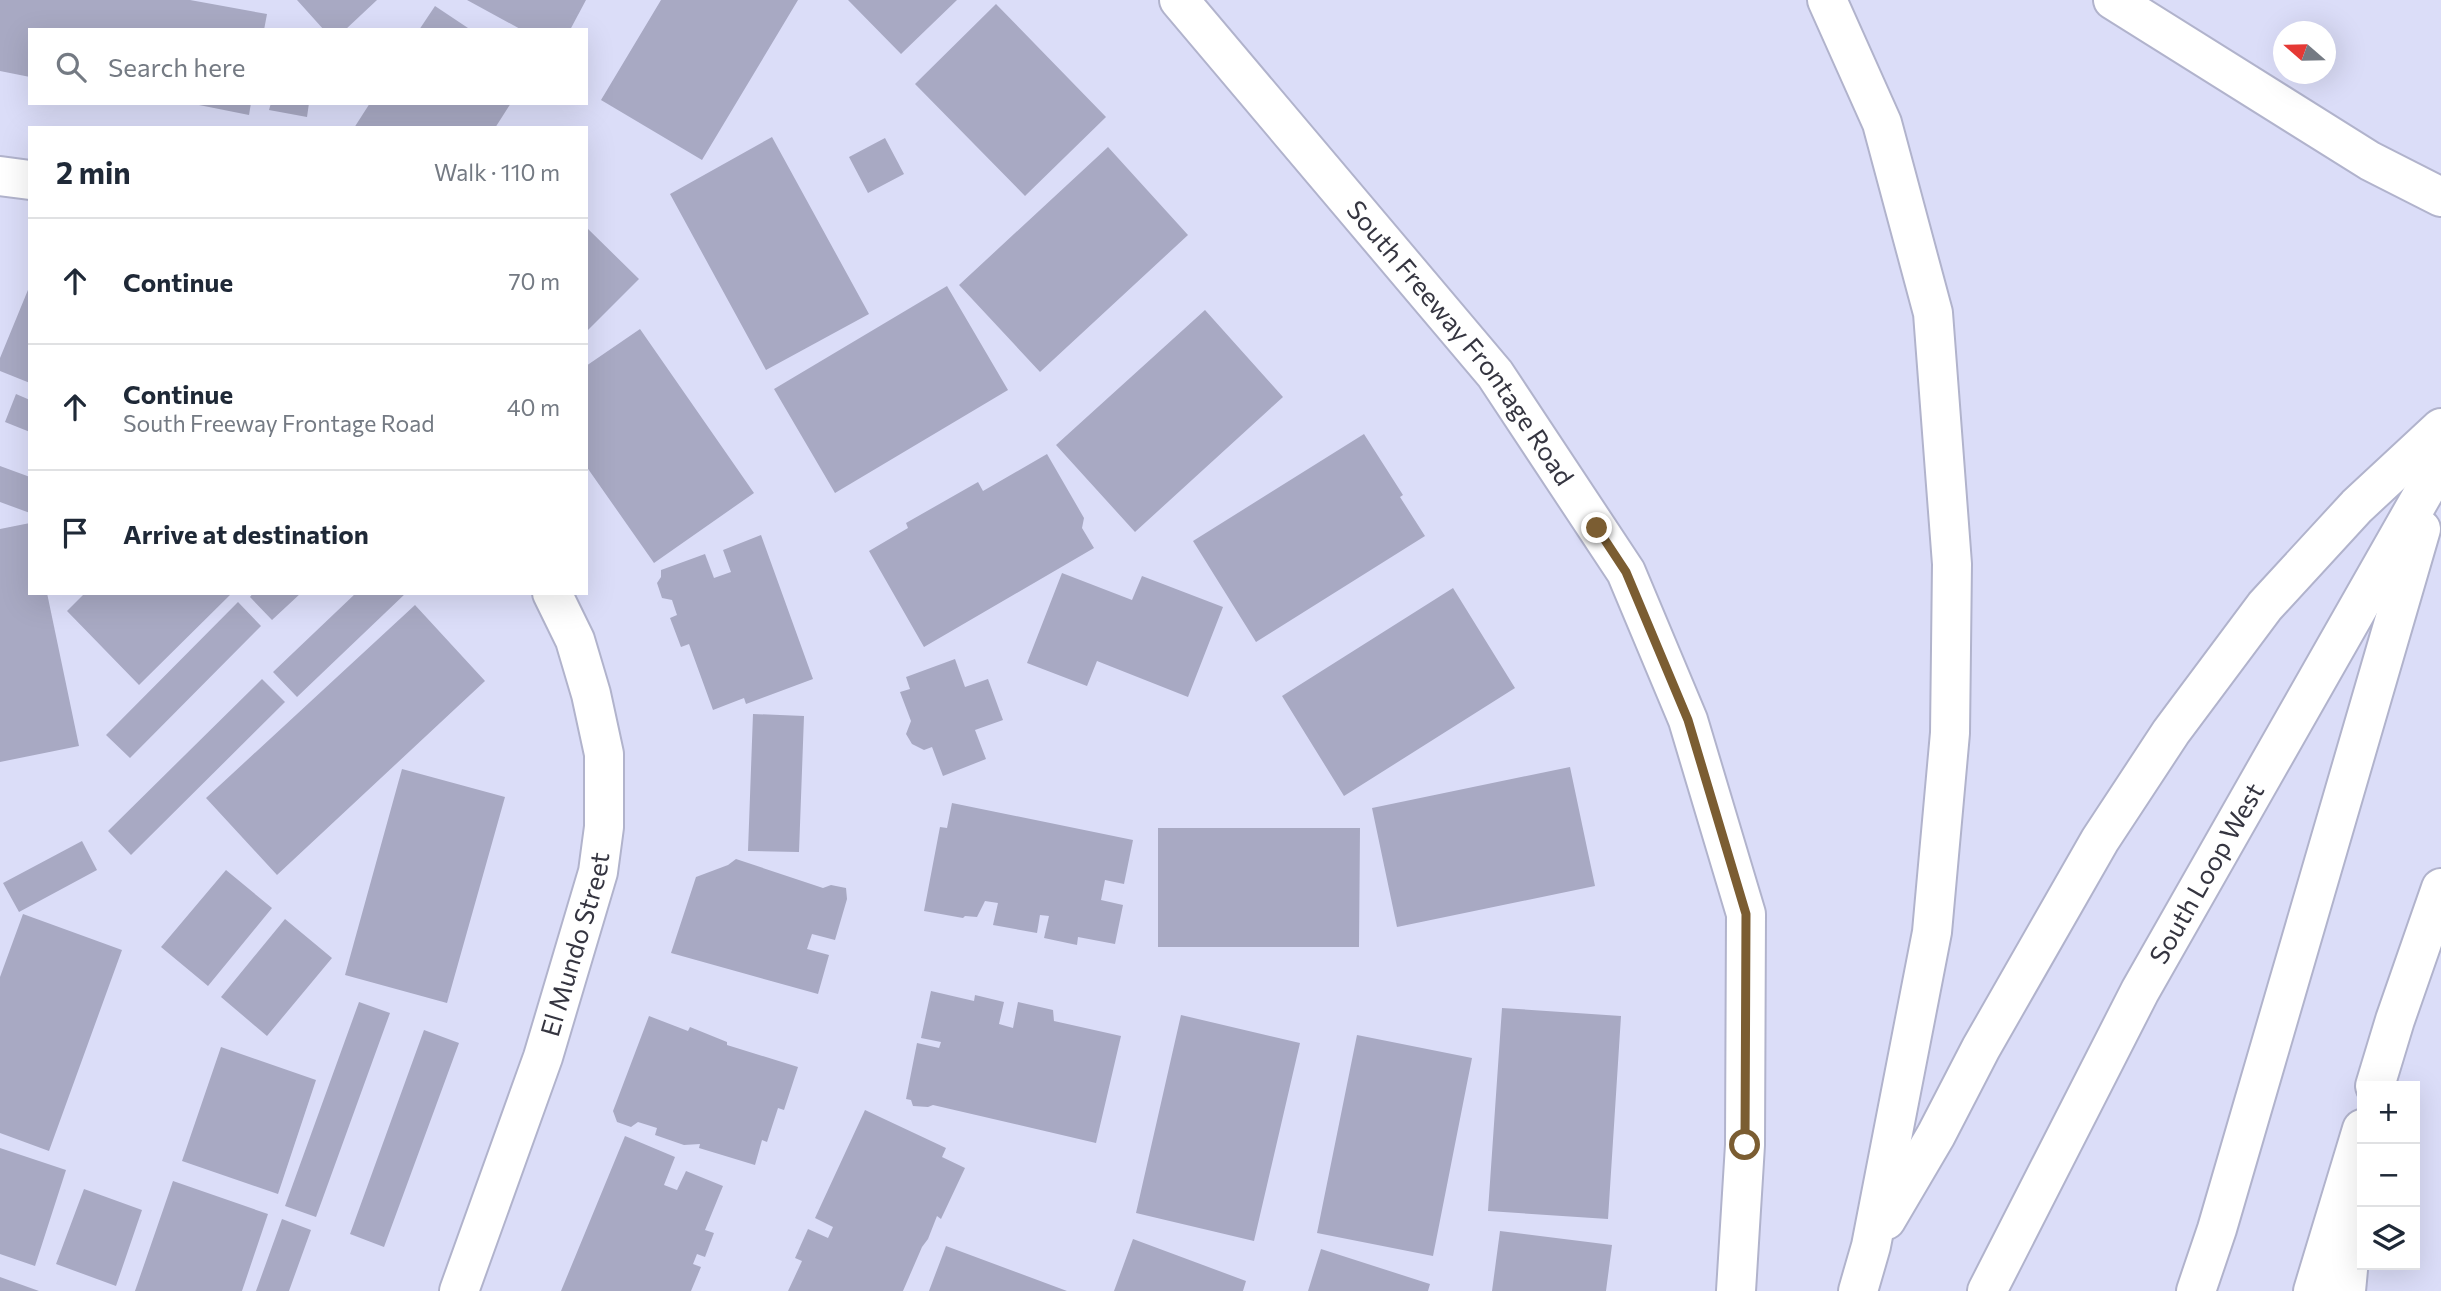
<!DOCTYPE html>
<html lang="en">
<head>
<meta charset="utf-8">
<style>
  :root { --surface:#fff; --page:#f2f2f3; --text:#1f2937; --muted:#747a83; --line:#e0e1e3 }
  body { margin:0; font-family:Commissioner,sans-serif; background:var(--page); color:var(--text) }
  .controls { position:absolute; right:21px; bottom:21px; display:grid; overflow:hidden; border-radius:0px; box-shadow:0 7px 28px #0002 }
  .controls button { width:63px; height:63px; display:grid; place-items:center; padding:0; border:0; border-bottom:2px solid var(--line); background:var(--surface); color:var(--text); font:35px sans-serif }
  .compass { position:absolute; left:2273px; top:21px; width:63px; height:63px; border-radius:50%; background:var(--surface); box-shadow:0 7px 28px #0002; rotate:290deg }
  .stop { position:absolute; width:21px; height:21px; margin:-16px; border:5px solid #7b5d32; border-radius:50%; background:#fff }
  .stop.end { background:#7b5d32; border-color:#fff; box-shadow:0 2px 7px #0008 }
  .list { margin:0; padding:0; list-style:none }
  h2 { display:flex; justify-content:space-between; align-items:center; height:91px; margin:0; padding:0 28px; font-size:30px }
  h2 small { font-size:23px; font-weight:400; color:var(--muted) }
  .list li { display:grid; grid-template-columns:46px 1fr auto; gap:21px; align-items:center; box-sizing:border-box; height:126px; padding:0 28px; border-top:2px solid var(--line) }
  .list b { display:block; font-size:26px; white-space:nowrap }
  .list p { margin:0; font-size:23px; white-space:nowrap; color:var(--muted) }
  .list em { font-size:23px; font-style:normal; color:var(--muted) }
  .icon { flex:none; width:38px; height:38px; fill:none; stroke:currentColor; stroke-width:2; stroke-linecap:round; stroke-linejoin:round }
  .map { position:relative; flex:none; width:2441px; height:1291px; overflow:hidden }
  .search { position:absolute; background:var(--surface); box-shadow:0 7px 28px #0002; left:28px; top:28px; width:560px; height:77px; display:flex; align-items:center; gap:18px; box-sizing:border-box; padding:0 24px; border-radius:0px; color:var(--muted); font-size:26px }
  .panel { position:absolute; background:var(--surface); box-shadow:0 7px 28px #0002; left:28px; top:126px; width:560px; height:469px; border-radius:0px }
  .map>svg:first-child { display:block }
</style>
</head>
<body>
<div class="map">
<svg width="2441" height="1291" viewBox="0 0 2441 1291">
  <rect width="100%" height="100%" fill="#dbddf8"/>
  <!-- building -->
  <path fill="#a8a9c3" d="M0,0H190L267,14L264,30H30V77L0,71Z
    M297,0H377L345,30H324Z
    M467,0H586L570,30H522Z
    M661,0H798L702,160L601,100Z
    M848,0H957L901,54Z
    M996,4L1106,117L1025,196L915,84Z
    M435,6L471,30H419Z
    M189,103H251L249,115Z
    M271,103H309L307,117L269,110Z
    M370,103H511L495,128H354Z
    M772,137L869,314L766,370L670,194Z
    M885,138L904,174L868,193L849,157Z
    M1108,147L1188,235L1040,372L959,285Z
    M586,227L639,279L586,332Z
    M30,285V383L0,371V358Z
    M947,286L1008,390L835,493L774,389Z
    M1205,310L1283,397L1135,532L1056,445Z
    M640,329L754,493L654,563L586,466V366Z
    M16,394L30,400V432L5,422Z
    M1364,434L1403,495L1400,497L1425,536L1256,642L1193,541Z
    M1047,454L1084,518L1082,528L1094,548L924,647L869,551L908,528L906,523L978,482L983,491Z
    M0,466L30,477V513L0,502Z
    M30,523V593H47L79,746L0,762V529Z
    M761,535L813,679L746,704L744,698L713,710L689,644L681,647L670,618L677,615L672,600L662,598L657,583L661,577V570L705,554L714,578L731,572L723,550Z
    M1062,573L1132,600L1142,576L1223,607L1188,697L1097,661L1087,686L1027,663Z
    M1453,588L1515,688L1344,796L1282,696Z
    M85,593H232L139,685L67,611Z
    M253,593H301L272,620L250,597Z
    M356,593H406L297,697L273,672Z
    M238,602L261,626L130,758L106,735Z
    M415,605L485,681L277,875L206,798Z
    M955,659L965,687L988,679L1003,720L975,730L986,759L943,776L932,747L924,750L912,744L906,734L911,721L900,692L910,689L906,677Z
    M262,679L285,702L131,855L108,831Z
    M753,714L804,716L799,852L748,851Z
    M1570,767L1595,886L1397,927L1372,808Z
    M402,769L505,797L447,1003L345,975Z
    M952,803L1133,840L1124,884L1105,880L1101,900L1123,905L1115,944L1078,937L1077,945L1044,938L1049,916L1040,915L1037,933L993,925L998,903L985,901L977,917L965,916L963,918L924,911L940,827L947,828Z
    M1158,828H1360L1359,947H1158Z
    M82,841L97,870L19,912L3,883Z
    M736,859L823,888L831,885L846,888L847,899L835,940L812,934L807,949L829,955L818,994L671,953L696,877L728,865Z
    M226,870L272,908L208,986L161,947Z
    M23,914L122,950L49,1151L0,1133V977Z
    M285,919L332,958L267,1036L221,997Z
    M931,991L974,1001L975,995L1004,1002L999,1024L1013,1028L1018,1002L1053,1010L1054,1021L1121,1036L1096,1143L933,1105L928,1107L913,1106L911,1100L906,1099L917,1043L939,1048L941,1042L921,1038Z
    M359,1002L390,1013L316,1217L285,1206Z
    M1502,1008L1621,1016L1608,1219L1488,1211Z
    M1181,1015L1300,1043L1254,1241L1136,1213Z
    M649,1016L688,1031L690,1027L727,1042V1045L798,1067L784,1110L778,1108L767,1142L762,1140L755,1165L699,1148L700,1144L684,1145L655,1135L657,1128L638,1122L631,1127L617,1122L613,1111Z
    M424,1030L459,1043L384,1247L350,1234Z
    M1357,1035L1472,1058L1433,1256L1317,1233Z
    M221,1047L316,1080L278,1194L182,1161Z
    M865,1110L946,1148L942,1157L965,1168L941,1219L937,1216L928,1239L922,1247L903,1291H788L802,1261L795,1258L808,1229L828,1238L833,1227L815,1218Z
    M625,1136L675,1157L664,1185L677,1190L686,1171L723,1186L705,1230L714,1233L705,1257L697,1254L693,1264L701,1267L691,1291H561Z
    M0,1148L66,1170L35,1266L0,1254Z
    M173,1181L268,1214L242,1291H135Z
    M84,1189L142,1210L116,1286L56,1264Z
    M282,1219L311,1230L289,1291H256Z
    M1500,1231L1612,1245L1606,1291H1492Z
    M1133,1239L1246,1281L1243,1291H1114Z
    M946,1246L1067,1291H929Z
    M1321,1249L1430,1284L1428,1291H1308Z
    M0,1277L39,1291H0Z"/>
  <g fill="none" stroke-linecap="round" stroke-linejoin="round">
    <defs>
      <g id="minor">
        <path d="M0,176L30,180"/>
        <path id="s1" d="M459,1291L543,1057L598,872L604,827V754L591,694L575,640L552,593"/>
      </g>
      <g id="secondary">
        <path id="s2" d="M1179,0L1495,374L1626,572L1688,720L1746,914L1745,1145L1736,1291"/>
      </g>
      <g id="motorway">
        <path d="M1827,0L1882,123L1933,313L1952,564L1950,733L1932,932L1871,1246L1858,1291"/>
        <path d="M2113,0L2370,161L2441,197"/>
        <path d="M2375,1086L2395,1020L2441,888"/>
        <path d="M1886,1220L1936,1135L1981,1048L2100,840L2171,732L2265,606L2357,506L2441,428"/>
        <path id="s3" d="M1987,1291L2140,991L2441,462"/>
        <path d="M2196,1291L2217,1229L2421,529"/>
        <path d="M2313,1291L2362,1129"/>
        <path d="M2346,1291L2353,1216"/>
      </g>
    </defs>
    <!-- minor casing -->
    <use href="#minor" stroke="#b1b3cc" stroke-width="42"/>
    <!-- secondary casing -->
    <use href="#secondary" stroke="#b1b3cc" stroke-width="42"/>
    <!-- motorway casing -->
    <use href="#motorway" stroke="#b1b3cc" stroke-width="42"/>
    <!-- minor -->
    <use href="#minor" stroke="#fff" stroke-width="38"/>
    <!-- secondary -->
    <use href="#secondary" stroke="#fff" stroke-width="38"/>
    <!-- motorway -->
    <use href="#motorway" stroke="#fff" stroke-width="38"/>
  </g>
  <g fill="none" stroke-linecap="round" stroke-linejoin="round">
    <!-- route -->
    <path stroke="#7b5d32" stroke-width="9" d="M1597,528L1626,572L1688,720L1746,914L1745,1145"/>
  </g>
  <g text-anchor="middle" stroke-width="6" stroke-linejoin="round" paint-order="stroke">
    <!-- street labels -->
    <g font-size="26" fill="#353540" stroke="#fff">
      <text dy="9" stroke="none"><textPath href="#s2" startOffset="444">South Freeway Frontage Road</textPath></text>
      <text dy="9" stroke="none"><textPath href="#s3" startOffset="472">South Loop West</textPath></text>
      <text dy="9" stroke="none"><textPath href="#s1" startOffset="366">El Mundo Street</textPath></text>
    </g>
  </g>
</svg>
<div class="controls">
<button>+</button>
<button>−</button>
<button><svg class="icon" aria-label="layers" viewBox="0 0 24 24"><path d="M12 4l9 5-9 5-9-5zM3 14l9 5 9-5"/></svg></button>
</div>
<svg class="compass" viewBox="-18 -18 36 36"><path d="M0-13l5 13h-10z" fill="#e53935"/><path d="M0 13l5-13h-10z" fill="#747a83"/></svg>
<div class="stop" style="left:1745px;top:1145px"></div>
<div class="stop end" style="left:1597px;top:528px"></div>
<div class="search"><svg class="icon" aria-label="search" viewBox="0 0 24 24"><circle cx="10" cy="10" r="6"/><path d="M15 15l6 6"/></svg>Search here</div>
<section class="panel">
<h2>2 min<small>Walk · 110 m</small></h2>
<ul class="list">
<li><svg class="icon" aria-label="ahead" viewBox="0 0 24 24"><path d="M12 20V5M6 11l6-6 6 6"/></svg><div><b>Continue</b></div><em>70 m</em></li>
<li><svg class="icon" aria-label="ahead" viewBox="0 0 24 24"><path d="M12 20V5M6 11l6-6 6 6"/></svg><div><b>Continue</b><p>South Freeway Frontage Road</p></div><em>40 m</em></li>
<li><svg class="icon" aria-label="arrive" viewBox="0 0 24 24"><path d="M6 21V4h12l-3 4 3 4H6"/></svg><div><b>Arrive at destination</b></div></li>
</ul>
</section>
</div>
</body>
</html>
